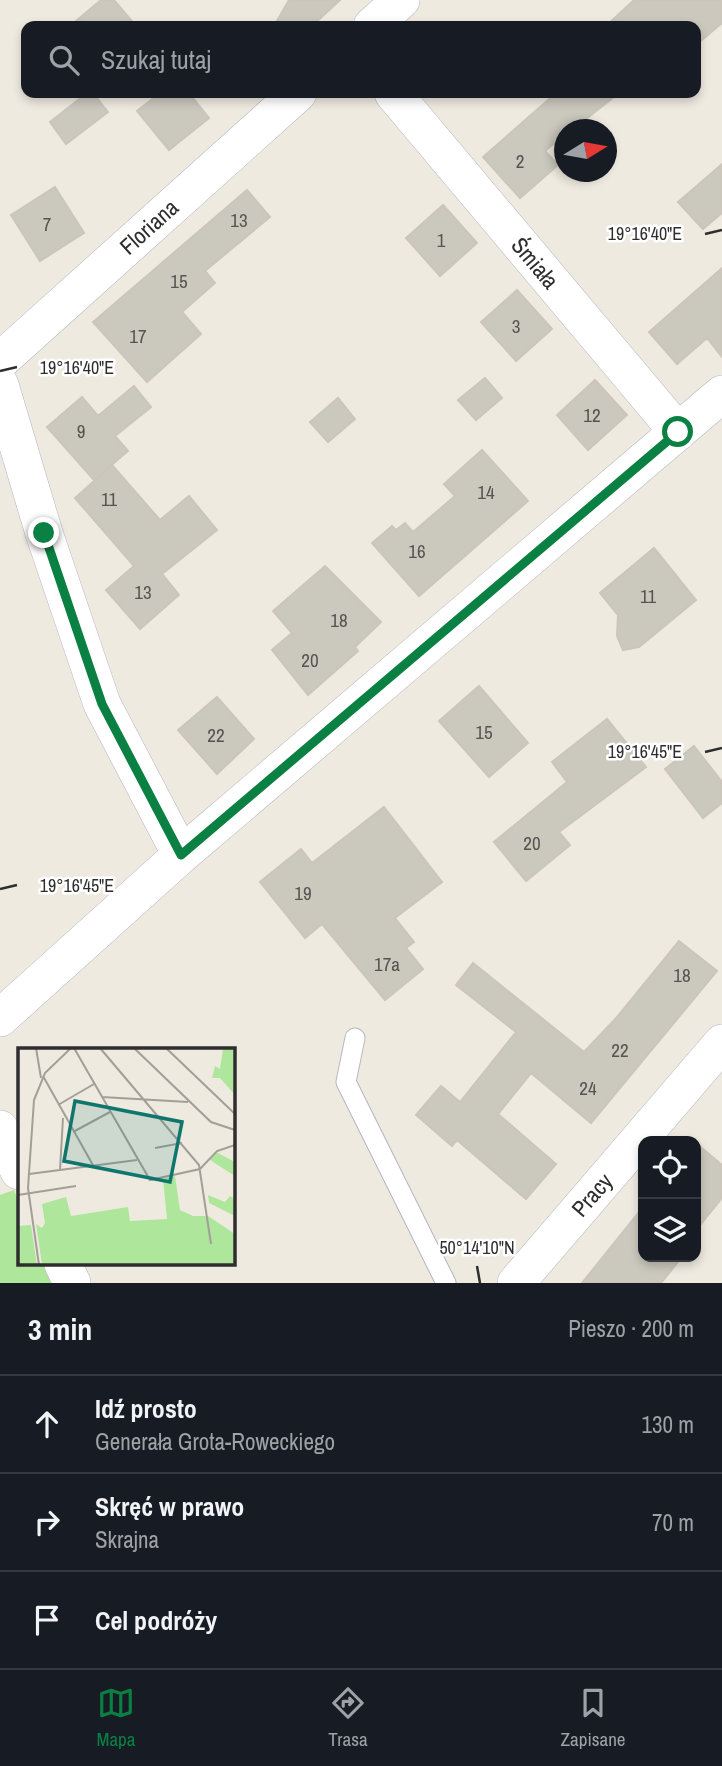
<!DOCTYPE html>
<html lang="pl">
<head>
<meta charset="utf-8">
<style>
  :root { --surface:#171b24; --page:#20242c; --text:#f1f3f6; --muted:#9ea1a6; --line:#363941; --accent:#0b8043 }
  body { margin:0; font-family:"Archivo Narrow",sans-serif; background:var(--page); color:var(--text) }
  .controls { position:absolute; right:21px; bottom:21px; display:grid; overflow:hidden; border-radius:14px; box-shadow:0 4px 10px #0003 }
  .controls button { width:63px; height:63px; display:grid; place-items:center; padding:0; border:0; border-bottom:2px solid var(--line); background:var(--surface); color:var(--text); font:35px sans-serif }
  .compass { position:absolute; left:554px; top:119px; width:63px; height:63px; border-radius:50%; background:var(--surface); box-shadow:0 4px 10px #0003; rotate:79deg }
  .stop { position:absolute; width:21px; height:21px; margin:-16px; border:5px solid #0b8043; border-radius:50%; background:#fff }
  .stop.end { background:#0b8043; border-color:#fff; box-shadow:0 2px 7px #0008 }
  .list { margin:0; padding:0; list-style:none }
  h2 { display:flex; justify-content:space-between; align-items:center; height:91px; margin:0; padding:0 28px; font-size:30px }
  h2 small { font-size:23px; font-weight:400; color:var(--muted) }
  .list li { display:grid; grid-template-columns:46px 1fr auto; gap:21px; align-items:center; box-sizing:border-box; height:98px; padding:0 28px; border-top:2px solid var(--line) }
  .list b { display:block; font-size:26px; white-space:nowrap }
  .list p { margin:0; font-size:23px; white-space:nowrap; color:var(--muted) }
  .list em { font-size:23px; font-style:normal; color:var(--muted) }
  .icon { flex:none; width:38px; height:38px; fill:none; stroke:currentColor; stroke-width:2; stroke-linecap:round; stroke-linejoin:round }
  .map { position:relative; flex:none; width:722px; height:1283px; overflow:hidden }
  .search { position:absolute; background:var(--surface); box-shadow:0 4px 10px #0003; left:21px; right:21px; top:21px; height:77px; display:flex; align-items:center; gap:18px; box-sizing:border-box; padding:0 24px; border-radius:14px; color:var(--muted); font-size:26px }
  .sheet { height:385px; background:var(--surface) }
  nav { display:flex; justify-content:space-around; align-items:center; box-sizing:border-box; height:98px; border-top:2px solid var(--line); background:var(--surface); font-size:19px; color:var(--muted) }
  nav a { display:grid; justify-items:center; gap:4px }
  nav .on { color:var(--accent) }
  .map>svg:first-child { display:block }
</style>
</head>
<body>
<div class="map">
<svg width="722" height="1283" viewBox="0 0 722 1283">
  <rect width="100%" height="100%" fill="#efeae0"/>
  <!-- green -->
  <path fill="#aee79c" d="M14,1190L19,1202V1264H49L58,1283H0V1195Z"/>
  <!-- building -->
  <path fill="#cbc8be" stroke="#cbc6b9" stroke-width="2" d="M101,0H114L136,26H70Z
    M289,0H340L312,26H274Z
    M634,0H722V23L696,45V26H606Z
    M87,93H93L108,112L66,144L50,122Z
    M160,93H189L209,118L169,150L137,111Z
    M556,93H619L572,130H564V135L545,151L558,165L520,198L483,157Z
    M722,164V213L703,229L678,202Z
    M55,187L84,233L40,261L11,215Z
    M247,190L270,217L205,271L215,283L182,312L201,334L147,382L93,322Z
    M443,205L477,243L440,276L406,238Z
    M722,268V357L707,338L677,364L649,332Z
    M517,290L552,329L516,361L481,322Z
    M485,378L502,398L476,420L458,400Z
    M595,380L627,415L588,450L557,415Z
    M134,386L151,407L115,436L128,451L94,480L47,427L82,397L98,416Z
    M338,398L355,419L328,442L310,422Z
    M482,450L528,501L419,596L372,543L392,526L396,530L405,523L413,532L455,496L444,484Z
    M112,465L160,520L189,496L217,530L162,574L179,595L140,629L106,590L134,566L75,498Z
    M654,548L696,600L639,647L623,650L617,636L618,615L600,593Z
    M325,566L381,622L355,647L358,651L308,695L272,650L292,633L273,611Z
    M479,686L528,743L489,777L439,721Z
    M217,697L254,739L217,774L178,730Z
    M607,719L646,767L559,832L570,845L526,881L494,842L567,782L552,762Z
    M694,746L722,782V803L703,818L665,769Z
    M384,807L442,882L395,918L414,942L406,948L423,969L385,1000L322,924L305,938L260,882L301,849L312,863Z
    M679,941L717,971L591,1123L531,1073L498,1114L556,1164L526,1199L457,1140L452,1146L416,1115L441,1086L460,1102L516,1032L456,985L473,963L584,1052L618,1016Z
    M696,1143L722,1165V1198L696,1230Z
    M643,1207V1257H682L661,1283H582Z"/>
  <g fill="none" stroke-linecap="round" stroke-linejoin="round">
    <defs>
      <path id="lane" d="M355,1038L346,1082L446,1283"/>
      <path id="street" d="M372,26L401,0
        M393,93L678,432
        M0,361L298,93
        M0,385L44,533L102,704L181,855
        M0,1018L181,855L722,394
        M0,1129L19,1171
        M63,1264L72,1283
        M516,1283L722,1043"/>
    </defs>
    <!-- lane casing -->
    <use href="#lane" stroke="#b4b5c1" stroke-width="21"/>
    <!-- street casing -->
    <use href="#street" stroke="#b4b5c1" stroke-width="38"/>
    <!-- lane -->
    <use href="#lane" stroke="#fff" stroke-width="19"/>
    <!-- street -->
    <use href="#street" stroke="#fff" stroke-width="37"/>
  </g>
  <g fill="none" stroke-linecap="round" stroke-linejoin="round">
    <!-- route -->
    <path stroke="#0b8043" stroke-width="9" d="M44,533L102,704L181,855L678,432"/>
  </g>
  <!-- ticks -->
  <path fill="none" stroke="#2e2e2e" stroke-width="2.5" d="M705,234L722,230M0,371L17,367M705,752L722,748M0,889L17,885M477,1266L480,1283"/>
  <g text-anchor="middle" stroke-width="5" stroke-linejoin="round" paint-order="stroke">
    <!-- number labels -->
    <g font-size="19" fill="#555452">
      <text x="520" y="168">2</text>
      <text x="239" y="227">13</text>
      <text x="47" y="231">7</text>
      <text x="441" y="247">1</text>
      <text x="179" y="288">15</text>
      <text x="516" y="333">3</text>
      <text x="138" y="343">17</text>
      <text x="592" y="422">12</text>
      <text x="81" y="438">9</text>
      <text x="486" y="499">14</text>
      <text x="109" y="506">11</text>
      <text x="417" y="558">16</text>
      <text x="143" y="599">13</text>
      <text x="648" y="603">11</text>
      <text x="339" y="627">18</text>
      <text x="310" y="667">20</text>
      <text x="484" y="739">15</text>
      <text x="216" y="742">22</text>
      <text x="532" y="850">20</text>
      <text x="303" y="900">19</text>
      <text x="387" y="971">17a</text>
      <text x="682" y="982">18</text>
      <text x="620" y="1057">22</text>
      <text x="588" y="1095">24</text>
    </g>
    <!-- street labels -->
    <g font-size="23" fill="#2e2e2e" stroke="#fff">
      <text transform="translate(149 227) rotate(-42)" y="8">Floriana</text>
      <text transform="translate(535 263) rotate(50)" y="8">Śmiała</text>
      <text transform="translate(592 1195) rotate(-49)" y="8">Pracy</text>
    </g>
  </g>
  <!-- overview -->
  <g transform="translate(18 1048)">
    <rect width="217" height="217" fill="#efeae0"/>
    <path d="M205,0H217V47L202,30H194L197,18L202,21ZM198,104L217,114V128L192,112ZM157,128L162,162L175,168H190L217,186V217H24L18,176L24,180L27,175L24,156L48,149L53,168L110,159L112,173L149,171L145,131ZM190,147L207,154L212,148L217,151V168L191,155ZM13,177L19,217H0V178Z" fill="#aee79c"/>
    <path fill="none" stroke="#a29f99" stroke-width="2" d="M18,0L23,30M56,0L132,132L182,121L199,103L217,97M82,0L181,117L193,196M116,0L193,74L217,82M148,0L217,66M25,28L76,119M84,49L170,54M40,57L76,36M55,84L92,64M137,100L164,95M42,122L45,70M11,126L119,112M0,147L58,138M21,217L10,140L16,52L27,25L53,0"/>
    <path fill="#0f766e" fill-opacity="0.15" stroke="#0f766e" stroke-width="3.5" d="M57,53L164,74L152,134L46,113Z"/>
    <rect width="217" height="217" fill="none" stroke="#2e2e2e" stroke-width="3.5"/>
  </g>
  <g font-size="18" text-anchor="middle" fill="#2e2e2e" stroke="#fff" stroke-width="5" stroke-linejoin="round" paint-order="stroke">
    <text x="645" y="240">19°16'40"E</text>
    <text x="77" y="374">19°16'40"E</text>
    <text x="645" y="758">19°16'45"E</text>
    <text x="77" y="892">19°16'45"E</text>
    <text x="477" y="1254">50°14'10"N</text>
  </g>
</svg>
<div class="controls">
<button><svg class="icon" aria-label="locate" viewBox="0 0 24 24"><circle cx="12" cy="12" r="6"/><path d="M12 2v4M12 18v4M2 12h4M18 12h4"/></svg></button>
<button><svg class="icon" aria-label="layers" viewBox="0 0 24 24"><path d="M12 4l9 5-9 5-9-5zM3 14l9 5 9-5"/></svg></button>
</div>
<svg class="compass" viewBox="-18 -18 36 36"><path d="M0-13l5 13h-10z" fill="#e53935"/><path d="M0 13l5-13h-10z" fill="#9ea1a6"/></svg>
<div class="stop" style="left:678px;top:432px"></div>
<div class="stop end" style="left:44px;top:533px"></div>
<div class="search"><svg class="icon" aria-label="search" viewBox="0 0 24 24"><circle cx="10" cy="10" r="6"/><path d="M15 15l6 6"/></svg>Szukaj tutaj</div>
</div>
<section class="sheet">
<h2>3 min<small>Pieszo · 200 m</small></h2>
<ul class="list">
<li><svg class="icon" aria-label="ahead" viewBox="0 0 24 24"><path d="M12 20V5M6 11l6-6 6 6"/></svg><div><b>Idź prosto</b><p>Generała Grota-Roweckiego</p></div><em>130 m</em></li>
<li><svg class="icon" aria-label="right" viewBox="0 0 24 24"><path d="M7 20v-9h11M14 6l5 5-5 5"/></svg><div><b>Skręć w prawo</b><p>Skrajna</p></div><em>70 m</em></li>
<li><svg class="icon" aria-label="arrive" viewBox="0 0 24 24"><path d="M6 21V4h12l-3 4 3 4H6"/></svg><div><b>Cel podróży</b></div></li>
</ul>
</section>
<nav>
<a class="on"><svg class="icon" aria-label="map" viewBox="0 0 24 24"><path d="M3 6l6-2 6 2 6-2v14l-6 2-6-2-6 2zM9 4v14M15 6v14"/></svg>Mapa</a>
<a><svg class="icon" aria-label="directions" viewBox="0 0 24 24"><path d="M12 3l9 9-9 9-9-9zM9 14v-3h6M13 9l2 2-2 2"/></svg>Trasa</a>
<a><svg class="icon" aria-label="saved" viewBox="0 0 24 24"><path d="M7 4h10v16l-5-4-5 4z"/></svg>Zapisane</a>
</nav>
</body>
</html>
